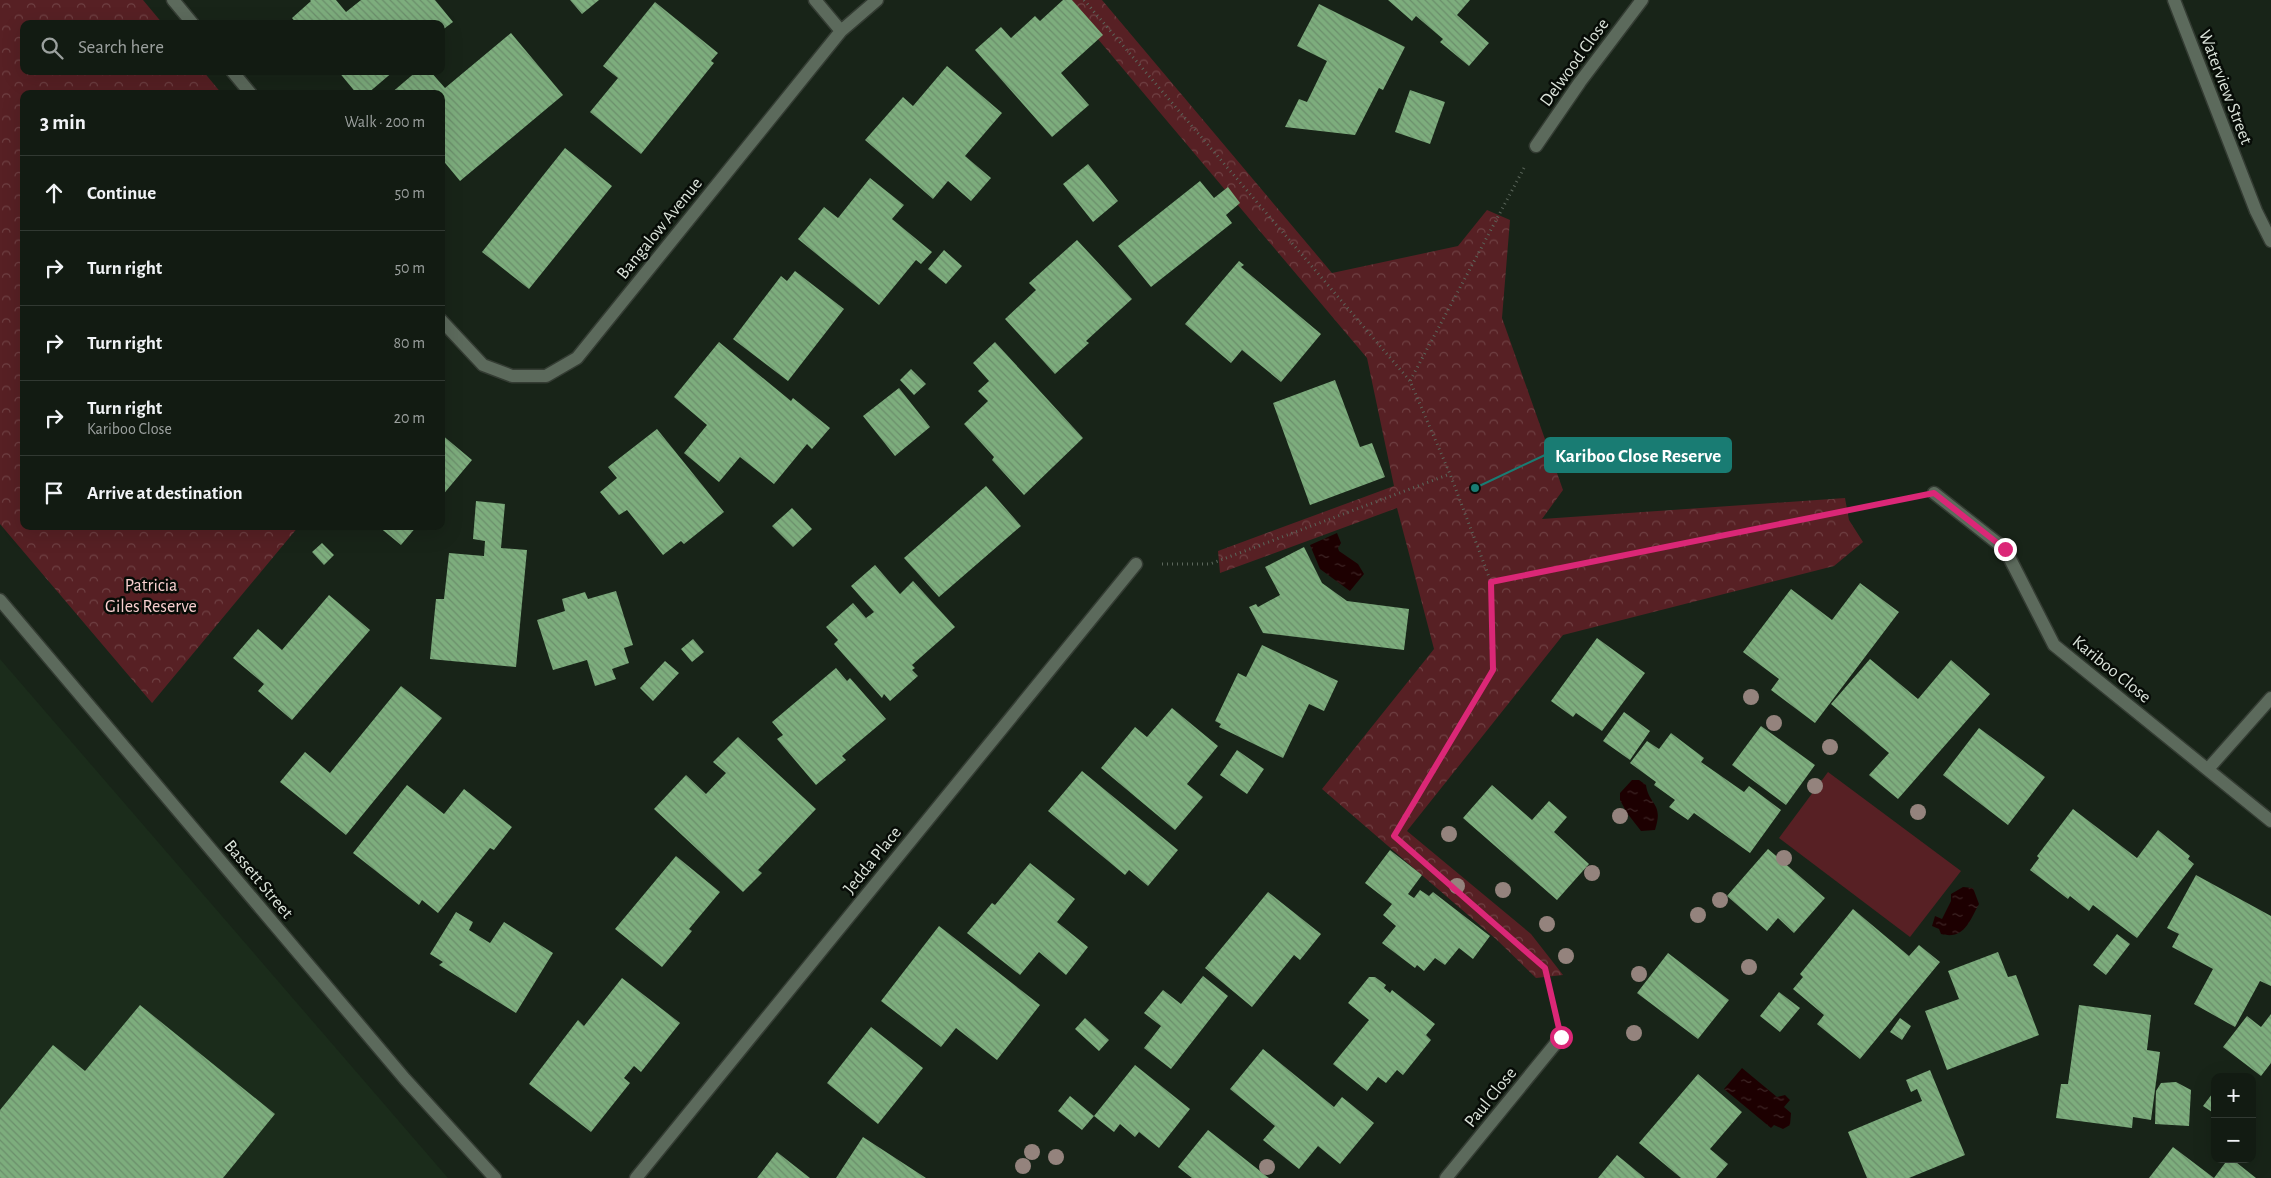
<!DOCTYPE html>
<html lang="en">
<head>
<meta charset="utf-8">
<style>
  :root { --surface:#121b12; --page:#1f2820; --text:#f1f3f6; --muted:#9ca19f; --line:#313932 }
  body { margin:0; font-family:"Alegreya Sans",sans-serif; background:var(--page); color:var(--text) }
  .controls { position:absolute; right:15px; bottom:15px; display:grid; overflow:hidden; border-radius:10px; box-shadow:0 5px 20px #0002 }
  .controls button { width:45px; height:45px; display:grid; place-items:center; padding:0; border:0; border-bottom:1px solid var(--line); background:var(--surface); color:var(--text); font:25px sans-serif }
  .stop { position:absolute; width:15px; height:15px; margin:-11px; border:4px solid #db2777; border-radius:50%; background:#fff }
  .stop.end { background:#db2777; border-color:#fff; box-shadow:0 1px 5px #0008 }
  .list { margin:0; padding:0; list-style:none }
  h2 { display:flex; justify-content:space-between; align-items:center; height:65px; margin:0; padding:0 20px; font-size:21px }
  h2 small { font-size:16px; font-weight:400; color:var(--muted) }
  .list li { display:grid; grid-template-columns:32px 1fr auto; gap:15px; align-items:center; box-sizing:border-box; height:75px; padding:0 20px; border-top:1px solid var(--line) }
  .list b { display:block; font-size:19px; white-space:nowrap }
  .list p { margin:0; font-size:16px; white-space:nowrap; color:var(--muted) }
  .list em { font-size:16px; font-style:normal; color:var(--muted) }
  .icon { flex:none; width:28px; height:28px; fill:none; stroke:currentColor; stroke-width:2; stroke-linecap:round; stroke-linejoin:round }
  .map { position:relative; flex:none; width:2271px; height:1178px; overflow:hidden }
  .search { position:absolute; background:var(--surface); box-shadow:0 5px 20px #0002; left:20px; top:20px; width:425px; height:55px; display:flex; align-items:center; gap:12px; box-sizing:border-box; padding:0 18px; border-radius:10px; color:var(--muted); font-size:19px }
  .panel { position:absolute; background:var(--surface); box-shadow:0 5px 20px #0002; left:20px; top:90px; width:425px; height:440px; border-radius:10px }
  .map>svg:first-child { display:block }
</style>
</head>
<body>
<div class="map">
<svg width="2271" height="1178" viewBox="0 0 2271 1178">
  <defs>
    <pattern id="park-crowns" width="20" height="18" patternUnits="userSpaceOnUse" patternTransform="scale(1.25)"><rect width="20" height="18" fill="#572024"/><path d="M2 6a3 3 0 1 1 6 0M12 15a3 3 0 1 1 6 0" fill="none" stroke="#6f4043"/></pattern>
    <pattern id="water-ripples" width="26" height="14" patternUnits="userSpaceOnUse" patternTransform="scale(1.25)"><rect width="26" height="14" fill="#1d0001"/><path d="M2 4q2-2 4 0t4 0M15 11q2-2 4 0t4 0" fill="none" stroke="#3d2525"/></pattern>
    <pattern id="building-back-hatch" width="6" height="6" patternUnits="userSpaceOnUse" patternTransform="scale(1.25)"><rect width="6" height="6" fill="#7dad7d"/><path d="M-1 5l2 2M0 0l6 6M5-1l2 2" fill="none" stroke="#6b8e6b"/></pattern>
  </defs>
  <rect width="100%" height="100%" fill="#182418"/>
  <!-- built -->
  <path fill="#1b2c1b" d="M0,659L448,1178H0Z"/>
  <!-- park -->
  <path fill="url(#park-crowns)" d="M0,0H143L163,24H24V71H203L222,94H24V526H299L152,703L0,524Z
    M1065,0H1102L1332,273L1458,246L1487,210L1510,220L1502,318L1563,490L1542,519L1845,498L1849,520L1863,542L1834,566L1563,635L1407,831L1531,934L1563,975L1536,978L1497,940L1322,789L1434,649L1397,508L1220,573L1218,551L1394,486L1367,358Z"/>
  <!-- garden -->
  <path fill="#572024" d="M1828,772L1961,871L1910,937L1779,838Z"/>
  <!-- water -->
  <path fill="url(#water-ripples)" d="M1337,533L1341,543L1338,548L1339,551L1358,564L1364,574L1350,591L1320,569L1310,545Z
    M1632,780H1639L1646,785C1649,806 1664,802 1655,830L1641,831L1627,813L1620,800V793Z
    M1963,887L1973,888L1979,904C1969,922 1964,940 1941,934L1939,929L1932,926L1935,916L1942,919L1951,901V894Z
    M1742,1068L1777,1097L1785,1095L1790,1100L1784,1107L1791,1113L1790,1125L1783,1129L1774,1125L1771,1128L1724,1089Z"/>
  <!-- building -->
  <path fill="url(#building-back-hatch)" d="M310,0H336L346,12L361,0H435L453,22L441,31V24H297L292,18L311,1Z
    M570,0H599L582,14Z
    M1063,0H1072L1103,35L1061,73L1089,105L1052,137L975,50L1001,27L1011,38L1035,16L1040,21Z
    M1388,0H1470L1457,15L1489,43L1469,66L1440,42L1443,39L1416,16L1412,21Z
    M655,2L718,53L711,61L714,63L641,154L590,112L618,78L603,66Z
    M1319,4L1405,47L1383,90L1379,88L1355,135L1285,127L1299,99L1307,102L1327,61L1297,46Z
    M511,33L563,95L460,181L441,158V94H390L417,71H430L445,88Z
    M947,66L1002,113L965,156L991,178L971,201L948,181L933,199L865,140L903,97L913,106Z
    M338,71H394L367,94H357Z
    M1410,90L1445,102L1430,144L1395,132Z
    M565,148L612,186L529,289L482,252Z
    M1088,164L1118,201L1093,222L1063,184Z
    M870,178L904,205L892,219L932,252L921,264L916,260L879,305L798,239L824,207L838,218Z
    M1200,181L1214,198L1228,187L1240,203L1226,215L1232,223L1151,287L1118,246Z
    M1077,240L1132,299L1086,341L1089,343L1055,374L1005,319L1036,290L1029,283Z
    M944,250L962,266L946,284L928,269Z
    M1239,261L1244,265L1241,267L1321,334L1281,382L1242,350L1231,363L1185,324Z
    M795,271L844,309L788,381L733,339L781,276L787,281Z
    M719,342L791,401L793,398L830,428L812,449L807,444L774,484L740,457L719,482L684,453L707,425L674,397Z
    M995,342L1083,438L1024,495L992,460L994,457L964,424L988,401L978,391L989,381L973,363Z
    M911,369L926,384L914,395L900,380Z
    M1335,380L1360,447L1372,443L1385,477L1310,505L1273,403Z
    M899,388L930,427L895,456L863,416Z
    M657,429L724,512L684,544L681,541L663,555L627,510L619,515L600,492L617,478L608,467Z
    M441,434L472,460L441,497Z
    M986,486L1021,526L939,597L904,558Z
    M476,501L505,504L501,548L527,550L516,667L430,659L436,599H444L449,553L484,556L485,541L473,539Z
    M792,508L812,529L793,547L772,526Z
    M378,526H417L401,545Z
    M322,543L334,555L324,565L312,552Z
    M1304,547L1322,583L1347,601L1409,609L1404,650L1263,633L1249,607L1256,604L1258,607L1280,595L1265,567Z
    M875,565L900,594L913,581L955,627L912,665L915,668L912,670L918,676L890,701L884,694L882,698L834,644L838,640L826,627L853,603L866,618L874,612L851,586Z
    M1860,583L1899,612L1815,723L1771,690L1779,679L1743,652L1791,589L1832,620Z
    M616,591L633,645L624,648L629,663L612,669L616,679L595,686L587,660L553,670L537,620L565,611L562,599L585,592L588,599Z
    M329,595L370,630L292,720L258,691L264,684L233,658L258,629L282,650Z
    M1597,638L1645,673L1602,731L1576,713L1573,717L1551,701Z
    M693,639L704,652L692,662L681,649Z
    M1262,645L1338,681L1324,711L1309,704L1283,758L1219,727L1221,724L1215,721L1238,673L1246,677Z
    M1870,659L1918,699L1951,660L1990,694L1898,799L1869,775L1889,753L1831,704Z
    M665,661L679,673L653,701L640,688Z
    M836,668L847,681L850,678L886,719L842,756L846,760L816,785L777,739L783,735L772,722Z
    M401,686L442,718L346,835L280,782L305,752L330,773Z
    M1172,708L1218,746L1187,784L1203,797L1175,830L1101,768L1135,727L1147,737Z
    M1624,712L1650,731L1630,760L1603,741Z
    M1761,726L1815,765L1786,805L1732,765Z
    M1979,728L2045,777L2008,825L1943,775Z
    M1671,733L1704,758L1701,762L1744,792L1749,786L1781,810L1750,853L1694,813L1688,820L1669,807L1675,800L1654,785L1656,782L1630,763L1647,741L1659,749Z
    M738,737L816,809L758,870L762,873L743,892L654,809L686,775L706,794L726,773L713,762Z
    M1237,750L1264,769L1247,794L1220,775Z
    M1082,771L1178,850L1148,886L1129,870L1125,875L1048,811Z
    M407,785L444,814L464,789L512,827L494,850L490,848L438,913L422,900L419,905L353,853Z
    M1492,785L1532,820L1549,801L1567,817L1554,832L1589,864L1557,900L1463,818Z
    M2073,809L2137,858L2158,830L2190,856L2188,859L2194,864L2137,938L2093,905L2089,911L2070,896L2068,899L2030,870L2039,858L2037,856Z
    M1768,849L1825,898L1794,933L1778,918L1767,931L1727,896Z
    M1390,850L1422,875L1408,894L1414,898L1420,890L1429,896L1433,892L1490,936L1473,959L1459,948L1445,965L1435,958L1424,971L1417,965L1415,968L1382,943L1396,926L1383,915L1392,904L1365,883Z
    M676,856L720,892L689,929L692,931L662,967L615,929Z
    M1030,863L1075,899L1057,922L1088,947L1066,975L1039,952L1020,975L967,933L992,903L995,905Z
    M2196,875L2271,916V986L2260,981L2235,1027L2194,1004L2213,969L2172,947L2179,934L2167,928Z
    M1268,892L1321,934L1300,960L1294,955L1252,1007L1205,968Z
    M1853,909L1909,956L1919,945L1940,962L1860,1059L1817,1024L1824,1015L1793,989L1803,977L1800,974Z
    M456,912L473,922L469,930L490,943L504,922L553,953L516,1013L439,965L443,962L430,954Z
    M939,926L1040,1005L997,1060L956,1028L941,1047L881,1001Z
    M2117,934L2130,944L2106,975L2093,965Z
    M1998,952L2008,977L2016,975L2039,1035L1947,1070L1925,1011L1959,999L1948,971Z
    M1668,953L1729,1000L1698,1039L1637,993Z
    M1203,976L1228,996L1171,1069L1144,1048L1161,1026L1144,1013L1163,990L1181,1004Z
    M1369,977H1375L1386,985L1384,988L1390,993L1392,990L1435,1024L1426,1035L1431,1040L1403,1075L1397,1070L1386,1083L1378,1077L1367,1091L1333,1064L1369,1020L1348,1003Z
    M622,978L680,1023L641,1072L634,1066L624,1078L630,1083L591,1132L529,1084L578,1020L584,1026Z
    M1779,992L1800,1008L1780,1032L1760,1016Z
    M140,1005L275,1114L223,1178H0V1110L53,1045L85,1071Z
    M2079,1005L2151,1015L2147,1050L2160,1052L2151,1120L2133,1117L2132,1128L2056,1118L2061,1084H2068Z
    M2271,1014V1063L2261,1076L2223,1047L2247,1016L2261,1027Z
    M1085,1018L1109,1040L1099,1051L1075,1029Z
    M1900,1018L1911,1026L1902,1040L1890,1032Z
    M871,1027L923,1068L878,1124L827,1083Z
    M1263,1049L1334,1107L1342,1097L1374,1123L1340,1164L1318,1146L1299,1169L1263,1140L1275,1126L1230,1089Z
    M1135,1065L1190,1109L1159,1148L1139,1132L1135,1137L1120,1124L1114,1132L1094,1116L1082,1130L1058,1111L1070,1096L1094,1116Z
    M1930,1070L1965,1155L1909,1178H1867L1848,1132L1922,1101L1917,1089L1911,1092L1906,1080Z
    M1698,1074L1742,1112L1710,1149L1728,1164L1716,1178H1681L1639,1143Z
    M2176,1082L2191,1090L2189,1126L2155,1124L2156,1091L2161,1083Z
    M2212,1094L2215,1096V1114L2203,1106Z
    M1208,1130L1269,1178H1192L1178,1167Z
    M863,1137L926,1178H836Z
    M2173,1147L2214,1178L2228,1159H2232L2256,1178H2149Z
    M777,1152L810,1178H757Z
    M1617,1155L1645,1178H1598Z"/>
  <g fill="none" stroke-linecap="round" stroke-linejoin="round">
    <defs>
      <path id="minor" d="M173,0L193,24
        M815,0L841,31
        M232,71L251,94
        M1536,146L1580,82L1642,0
        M441,320L483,365L512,376H546L577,358L841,31L877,0
        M1934,493L2005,549L2054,645L2271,821
        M0,600L405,1079L495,1178
        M2208,769L2271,698
        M636,1178L1136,564
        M1446,1178L1561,1037"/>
      <path id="tertiary" d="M2174,0L2256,211L2271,241"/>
    </defs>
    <!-- minor casing -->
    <use href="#minor" stroke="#343c33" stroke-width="15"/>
    <!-- tertiary casing -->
    <use href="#tertiary" stroke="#343c33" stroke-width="15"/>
    <!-- path -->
    <path stroke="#5b665b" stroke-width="3" stroke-dasharray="1 4" stroke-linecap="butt" d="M1084,0L1410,381
      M1524,168L1410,381L1450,474L1491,582L1493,670L1394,836L1545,967L1555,1012
      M1162,564H1210L1450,474
      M1491,582L1907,498"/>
    <!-- minor -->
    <use href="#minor" stroke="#5c6a5c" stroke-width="12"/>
    <!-- tertiary -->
    <use href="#tertiary" stroke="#5c6a5c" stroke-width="12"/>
  </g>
  <!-- trees -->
  <g fill="#94837d">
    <circle cx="1751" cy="697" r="8"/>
    <circle cx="1774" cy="723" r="8"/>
    <circle cx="1830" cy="747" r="8"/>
    <circle cx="1815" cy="786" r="8"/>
    <circle cx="1918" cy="812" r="8"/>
    <circle cx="1620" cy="816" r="8"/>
    <circle cx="1449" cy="834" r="8"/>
    <circle cx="1784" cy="858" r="8"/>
    <circle cx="1592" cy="873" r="8"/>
    <circle cx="1457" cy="886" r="8"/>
    <circle cx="1503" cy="890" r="8"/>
    <circle cx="1720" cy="900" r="8"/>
    <circle cx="1698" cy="915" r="8"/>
    <circle cx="1547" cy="924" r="8"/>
    <circle cx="1566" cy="956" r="8"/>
    <circle cx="1749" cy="967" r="8"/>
    <circle cx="1639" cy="974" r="8"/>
    <circle cx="1634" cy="1033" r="8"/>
    <circle cx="1032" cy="1152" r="8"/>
    <circle cx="1056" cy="1157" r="8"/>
    <circle cx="1023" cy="1166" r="8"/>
    <circle cx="1267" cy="1167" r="8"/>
  </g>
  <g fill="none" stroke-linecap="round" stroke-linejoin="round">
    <!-- route -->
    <path stroke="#db2777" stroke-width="6" d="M1561,1037L1545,968L1394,836L1493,670L1491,582L1934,493L2005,549"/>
  </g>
  <g text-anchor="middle" stroke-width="5" stroke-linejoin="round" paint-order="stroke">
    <!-- street labels -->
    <g font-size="18" fill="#dce4db" stroke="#070c07">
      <text transform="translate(1574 62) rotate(-54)" y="6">Delwood Close</text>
      <text transform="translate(2226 87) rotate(69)" y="6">Waterview Street</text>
      <text transform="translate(659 228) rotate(-51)" y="6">Bangalow Avenue</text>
      <text transform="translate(2112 669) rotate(39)" y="6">Kariboo Close</text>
      <text transform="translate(872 860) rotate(-51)" y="6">Jedda Place</text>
      <text transform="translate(259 879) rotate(50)" y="6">Bassett Street</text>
      <text transform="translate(1490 1097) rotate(-51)" y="6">Paul Close</text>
    </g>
    <!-- park labels -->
    <g font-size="18" fill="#f9d0d0" stroke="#070c07">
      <text x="151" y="591">Patricia<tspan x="151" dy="21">Giles Reserve</tspan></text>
    </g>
  </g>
  <!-- callouts -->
  <path fill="none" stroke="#197c73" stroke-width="2" d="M1475 488L1545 455"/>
  <circle fill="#197c73" stroke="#070c07" stroke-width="2" cx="1475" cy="488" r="5"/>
  <rect fill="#197c73" stroke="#197c73" stroke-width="2" x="1545" y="438" width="186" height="34" rx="5"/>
  <g font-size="19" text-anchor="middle" font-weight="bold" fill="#fff">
    <text x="1638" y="462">Kariboo Close Reserve</text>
  </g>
</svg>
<div class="controls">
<button>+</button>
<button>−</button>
</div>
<div class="stop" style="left:1561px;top:1037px"></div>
<div class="stop end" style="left:2005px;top:549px"></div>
<div class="search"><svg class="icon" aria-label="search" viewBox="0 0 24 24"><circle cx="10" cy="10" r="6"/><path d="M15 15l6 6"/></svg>Search here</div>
<section class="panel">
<h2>3 min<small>Walk · 200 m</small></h2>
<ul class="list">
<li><svg class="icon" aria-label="ahead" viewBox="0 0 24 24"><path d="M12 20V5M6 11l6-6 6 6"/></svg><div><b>Continue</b></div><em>50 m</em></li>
<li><svg class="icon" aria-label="right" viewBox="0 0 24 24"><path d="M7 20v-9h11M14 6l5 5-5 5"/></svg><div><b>Turn right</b></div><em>50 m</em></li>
<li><svg class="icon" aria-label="right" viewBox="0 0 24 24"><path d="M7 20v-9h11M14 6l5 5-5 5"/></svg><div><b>Turn right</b></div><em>80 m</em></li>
<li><svg class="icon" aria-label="right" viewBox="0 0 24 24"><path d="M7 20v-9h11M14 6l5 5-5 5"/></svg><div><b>Turn right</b><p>Kariboo Close</p></div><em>20 m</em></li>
<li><svg class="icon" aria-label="arrive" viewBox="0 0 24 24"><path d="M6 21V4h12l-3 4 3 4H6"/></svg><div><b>Arrive at destination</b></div></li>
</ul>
</section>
</div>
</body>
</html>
